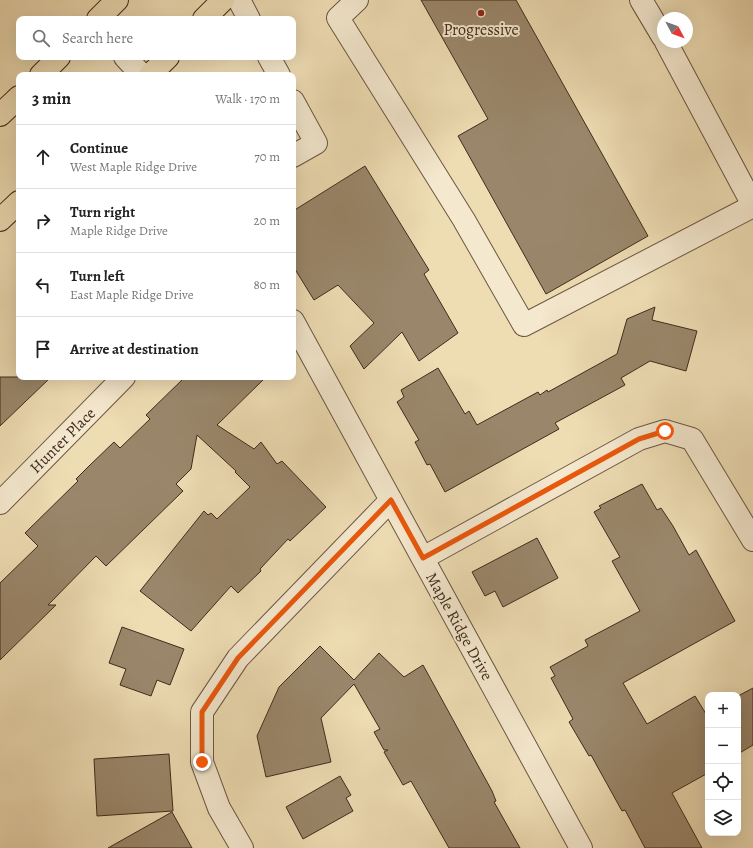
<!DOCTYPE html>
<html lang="en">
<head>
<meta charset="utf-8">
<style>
  :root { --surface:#fff; --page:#f6f6f6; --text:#222; --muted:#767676; --line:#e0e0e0 }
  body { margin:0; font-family:Alegreya,serif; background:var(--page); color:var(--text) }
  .controls { position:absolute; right:12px; bottom:12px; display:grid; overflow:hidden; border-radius:8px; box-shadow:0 4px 16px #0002 }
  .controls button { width:36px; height:36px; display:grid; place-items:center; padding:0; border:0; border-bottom:1px solid var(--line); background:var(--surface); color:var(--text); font:20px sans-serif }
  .compass { position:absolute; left:657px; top:12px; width:36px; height:36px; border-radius:50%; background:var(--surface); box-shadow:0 4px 16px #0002; rotate:131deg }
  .stop { position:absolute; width:12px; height:12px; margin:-9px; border:3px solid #ea580c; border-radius:50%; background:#fff }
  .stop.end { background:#ea580c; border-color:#fff; box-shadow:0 1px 4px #0008 }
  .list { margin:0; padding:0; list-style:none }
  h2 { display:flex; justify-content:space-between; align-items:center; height:52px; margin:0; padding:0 16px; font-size:17px }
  h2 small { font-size:13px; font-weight:400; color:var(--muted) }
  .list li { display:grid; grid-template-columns:26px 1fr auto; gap:12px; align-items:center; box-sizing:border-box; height:64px; padding:0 16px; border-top:1px solid var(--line) }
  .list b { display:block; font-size:15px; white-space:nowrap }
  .list p { margin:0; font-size:13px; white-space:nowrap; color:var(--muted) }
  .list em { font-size:13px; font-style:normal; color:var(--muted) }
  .icon { flex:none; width:22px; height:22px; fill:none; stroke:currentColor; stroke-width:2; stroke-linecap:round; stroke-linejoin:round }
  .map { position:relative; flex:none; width:753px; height:848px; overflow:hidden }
  .search { position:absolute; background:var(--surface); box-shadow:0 4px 16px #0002; left:16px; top:16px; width:280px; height:44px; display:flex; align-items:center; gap:10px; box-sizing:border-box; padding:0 14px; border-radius:8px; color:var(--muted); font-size:15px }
  .panel { position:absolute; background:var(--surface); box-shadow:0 4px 16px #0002; left:16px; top:72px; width:280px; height:308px; border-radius:8px }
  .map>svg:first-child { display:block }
</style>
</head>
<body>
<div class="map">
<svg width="753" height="848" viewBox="0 0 753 848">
  <rect width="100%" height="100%" fill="#eedcb3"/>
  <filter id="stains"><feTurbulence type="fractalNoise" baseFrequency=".005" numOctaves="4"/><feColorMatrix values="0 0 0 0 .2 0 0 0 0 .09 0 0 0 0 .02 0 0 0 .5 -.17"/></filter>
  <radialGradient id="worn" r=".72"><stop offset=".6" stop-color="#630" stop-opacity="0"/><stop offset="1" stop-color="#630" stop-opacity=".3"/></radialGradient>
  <!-- building -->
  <path fill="#9a876b" stroke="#3f2b1c" d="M421,0H516L648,236L546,294L458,136L488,119Z
    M365,166L429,270L424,274L458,333L419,361L402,332L364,369L350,346L374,323L338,285L314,300L293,266V211Z
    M655,307L652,320L697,331L686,371L650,361L621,378L625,385L555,423L559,429L445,492L430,464L427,465L415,442L419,440L397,402L404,397L401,390L438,368L465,414L469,411L477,425L538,392L540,395L547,390L548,392L617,354L627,319Z
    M0,377H51L0,426Z
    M185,377H266L217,425L254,449L261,442L277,464L282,461L326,507L290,541L288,539L260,569L261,571L238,593L231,586L191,631L140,591L204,511L208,515L211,513L217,519L250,487L235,472L236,471L197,435L191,469L176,484L183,491L106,566L96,556L48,605H56L0,660V583L38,546L25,533L78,481L76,479L89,466L114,442L120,448L150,419L146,415Z
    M642,484L657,510L661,508L673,526L689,555L696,550L735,621L623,683L647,724L695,696L706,714L708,713V773L672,793L702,848H645L625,810L622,811L591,755L589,756L569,722L573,719L551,678L555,676L550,667L588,646L585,640L640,611L612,561L620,557L594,512L601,508L599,506Z
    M537,538L558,578L503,607L495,591L485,596L472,572Z
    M122,627L184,649L170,685L157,680L151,696L120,685L126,669L109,663Z
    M320,646L354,680L379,653L404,677L423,665L492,791L496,801L494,802L520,848H449L411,781L403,785L384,752L388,750H384L374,732L380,729L354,684L321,718L331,762L266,777L257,736L279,687Z
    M753,688V745L738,754V696Z
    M169,754L173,811L97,816L94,759Z
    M340,776L351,795L346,798L353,811L303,839L286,807Z
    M172,812L192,848H108Z"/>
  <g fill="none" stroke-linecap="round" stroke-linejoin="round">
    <defs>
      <path id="minor" d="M239,0L249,19
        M357,0L338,18L464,220L524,325L753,206
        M641,0L663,37
        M666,42L753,205
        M125,57L142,75
        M269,57L279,75
        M293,101L316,143L293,156
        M293,321L581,848
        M0,503L124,377
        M423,558L639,439L665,431L692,439L753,540
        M242,848L219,808L202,762V712L238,658L391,500"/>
      <path id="highway" d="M98,19L117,0
        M204,19L223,0
        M41,75L59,57
        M150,75L168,57
        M0,115L19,97
        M0,220L19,202"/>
    </defs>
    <!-- minor casing -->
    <use href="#minor" stroke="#6b5742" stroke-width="24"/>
    <!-- highway casing -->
    <use href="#highway" stroke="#3f2b1c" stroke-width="24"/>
    <!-- minor -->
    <use href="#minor" stroke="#f4e8ce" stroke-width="22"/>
    <!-- highway -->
    <use href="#highway" stroke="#eedcb3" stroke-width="22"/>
  </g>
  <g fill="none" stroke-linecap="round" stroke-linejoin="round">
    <!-- route -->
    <path stroke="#ea580c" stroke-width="5" d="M202,762V712L238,658L391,500L423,558L639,439L665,431"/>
  </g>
  <!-- markers -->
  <circle fill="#8f2418" stroke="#f4e8ce" stroke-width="1.5" cx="481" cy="13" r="4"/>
  <g text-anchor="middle" stroke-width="4" stroke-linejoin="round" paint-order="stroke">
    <!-- poi labels -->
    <g font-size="16" fill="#3f2b1c" stroke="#f4e8ce">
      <text x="481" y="35">Progressive</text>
    </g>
    <!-- street labels -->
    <g font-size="16" fill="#3f2b1c" stroke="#f4e8ce">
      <text transform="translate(62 440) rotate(-45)" y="6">Hunter Place</text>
      <text transform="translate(460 626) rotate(61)" y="6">Maple Ridge Drive</text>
    </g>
  </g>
  <rect width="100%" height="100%" filter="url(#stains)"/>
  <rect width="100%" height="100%" fill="url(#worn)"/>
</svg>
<div class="controls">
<button>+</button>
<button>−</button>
<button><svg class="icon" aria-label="locate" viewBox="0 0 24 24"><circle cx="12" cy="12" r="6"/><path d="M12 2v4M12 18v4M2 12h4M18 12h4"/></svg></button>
<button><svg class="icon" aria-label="layers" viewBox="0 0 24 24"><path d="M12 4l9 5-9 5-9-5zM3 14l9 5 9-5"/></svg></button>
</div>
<svg class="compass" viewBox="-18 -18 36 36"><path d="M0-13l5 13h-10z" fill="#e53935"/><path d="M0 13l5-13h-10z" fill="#767676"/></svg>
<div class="stop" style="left:665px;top:431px"></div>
<div class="stop end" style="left:202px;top:762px"></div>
<div class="search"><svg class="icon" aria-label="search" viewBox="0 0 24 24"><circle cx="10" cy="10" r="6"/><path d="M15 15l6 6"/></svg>Search here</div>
<section class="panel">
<h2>3 min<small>Walk · 170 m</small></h2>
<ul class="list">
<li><svg class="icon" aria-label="ahead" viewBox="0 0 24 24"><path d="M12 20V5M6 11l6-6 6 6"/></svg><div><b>Continue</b><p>West Maple Ridge Drive</p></div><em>70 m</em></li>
<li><svg class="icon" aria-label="right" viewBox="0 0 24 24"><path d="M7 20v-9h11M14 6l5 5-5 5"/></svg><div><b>Turn right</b><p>Maple Ridge Drive</p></div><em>20 m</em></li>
<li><svg class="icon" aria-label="left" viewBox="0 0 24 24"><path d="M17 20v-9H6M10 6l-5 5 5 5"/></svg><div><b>Turn left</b><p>East Maple Ridge Drive</p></div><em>80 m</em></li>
<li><svg class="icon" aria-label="arrive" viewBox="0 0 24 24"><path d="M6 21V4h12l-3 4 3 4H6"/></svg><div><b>Arrive at destination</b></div></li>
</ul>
</section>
</div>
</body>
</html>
